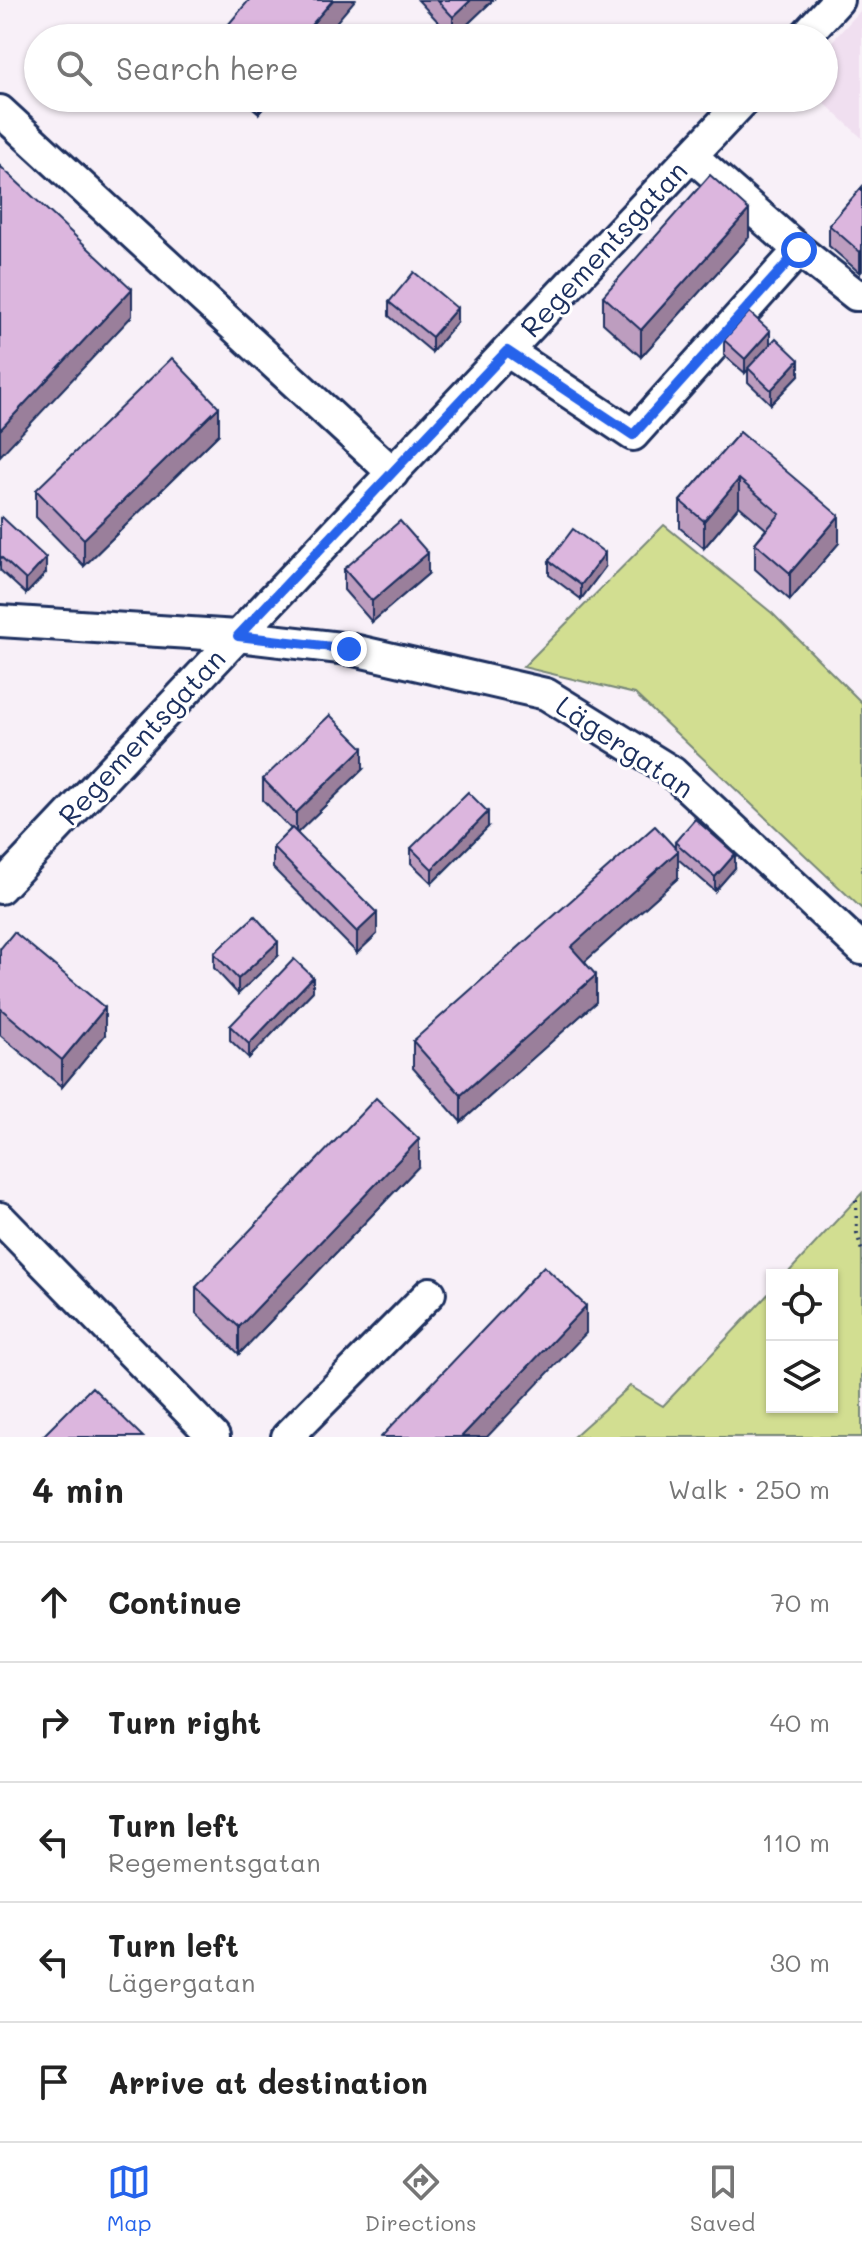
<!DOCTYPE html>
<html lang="en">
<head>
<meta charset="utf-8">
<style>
  :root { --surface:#fff; --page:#f2f2f2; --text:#222; --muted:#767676; --line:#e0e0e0; --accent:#2563eb }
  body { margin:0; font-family:Mali,sans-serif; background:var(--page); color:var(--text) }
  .controls { position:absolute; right:24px; bottom:24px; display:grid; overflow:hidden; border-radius:0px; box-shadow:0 2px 6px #0004 }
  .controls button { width:72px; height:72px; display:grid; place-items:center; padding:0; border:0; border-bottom:2px solid var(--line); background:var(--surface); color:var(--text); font:40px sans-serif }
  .stop { position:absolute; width:24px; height:24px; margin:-18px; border:6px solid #2563eb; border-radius:50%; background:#fff }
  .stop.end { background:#2563eb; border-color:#fff; box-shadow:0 2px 8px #0008 }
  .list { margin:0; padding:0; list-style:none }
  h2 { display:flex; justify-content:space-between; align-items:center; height:104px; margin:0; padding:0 32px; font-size:34px }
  h2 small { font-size:26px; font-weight:400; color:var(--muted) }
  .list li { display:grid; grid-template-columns:52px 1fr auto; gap:24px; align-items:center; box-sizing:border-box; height:120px; padding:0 32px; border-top:2px solid var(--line) }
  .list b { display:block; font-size:30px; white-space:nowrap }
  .list p { margin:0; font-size:26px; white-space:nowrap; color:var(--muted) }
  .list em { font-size:26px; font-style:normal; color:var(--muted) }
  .icon { flex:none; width:44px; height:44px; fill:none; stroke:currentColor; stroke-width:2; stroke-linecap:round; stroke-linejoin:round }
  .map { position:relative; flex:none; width:862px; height:1437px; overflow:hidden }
  .search { position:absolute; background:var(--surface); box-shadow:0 2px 6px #0004; left:24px; right:24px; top:24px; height:88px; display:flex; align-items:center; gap:20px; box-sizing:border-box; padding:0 28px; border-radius:44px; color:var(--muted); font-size:30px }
  .sheet { height:704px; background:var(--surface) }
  nav { display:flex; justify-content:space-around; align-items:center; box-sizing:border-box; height:112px; border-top:2px solid var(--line); background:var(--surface); font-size:22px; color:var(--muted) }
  nav a { display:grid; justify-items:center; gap:4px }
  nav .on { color:var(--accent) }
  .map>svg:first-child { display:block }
</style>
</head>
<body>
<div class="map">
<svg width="862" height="1437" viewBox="0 0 862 1437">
  <rect width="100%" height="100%" fill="#f8f0f8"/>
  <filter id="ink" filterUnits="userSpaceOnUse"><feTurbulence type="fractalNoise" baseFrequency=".0125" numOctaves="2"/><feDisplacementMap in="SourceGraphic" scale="16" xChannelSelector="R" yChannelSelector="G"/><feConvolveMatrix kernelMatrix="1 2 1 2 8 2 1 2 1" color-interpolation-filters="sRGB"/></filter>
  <g filter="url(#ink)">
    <!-- built -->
    <path fill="#f0dff0" d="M862,9V138L819,98H824V50Z"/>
    <!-- green -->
    <path fill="#d2de91" stroke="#768678" stroke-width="2" d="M664,525L772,613L862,703V909L635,694L523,667Z
      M862,1193V1437H573L630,1386L663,1406L772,1290V1407H832V1275H786Z"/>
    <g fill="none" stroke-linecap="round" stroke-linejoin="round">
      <defs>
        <path id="minor" d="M803,38L838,0
          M0,111L393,473
          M799,250L856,295H862
          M507,351L633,435L799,250L692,156
          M0,621L238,636L349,649L546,694L672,772L862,949
          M0,888L746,98
          M0,1218L214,1437
          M287,1437L430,1293"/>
      </defs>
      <!-- minor casing -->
      <use href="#minor" stroke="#1b2f5e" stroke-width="36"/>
      <!-- path -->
      <path stroke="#1b2f5e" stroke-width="4" stroke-dasharray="2 6" stroke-linecap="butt" d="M856,1200L857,1233L862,1251"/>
      <!-- minor -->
      <use href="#minor" stroke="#fff" stroke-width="30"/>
    </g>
    <!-- wall -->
    <path fill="#bd9dbf" stroke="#1b2f5e" stroke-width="2" d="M418,0H493L453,38Z
      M241,98H272L259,113Z
      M862,187L860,273L829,246V225Z
      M749,237L641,357L603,323V296Z
      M389,302L457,322L432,352L389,316Z
      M724,340L770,345L799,375L771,404L748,382V369L745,373L724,355Z
      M740,432L839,543L790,600L755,569V543L766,529L739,506L704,548L680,528V501Z
      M219,434L84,566L36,517V490Z
      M0,519L46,573L26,594L0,570Z
      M549,561L605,567L581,599L549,575Z
      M344,569L428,574L372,622L344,590Z
      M363,769L297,833L377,934L357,953L273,868V847L291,829L263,800V779Z
      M488,827L432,883L411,863V848Z
      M675,842L735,868L715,891L678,859V878L584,962L596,1002L461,1122L413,1068V1041L675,848Z
      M0,949L105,1035L62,1087L0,1035Z
      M214,953L278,956L238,994L214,968Z
      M313,991L249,1058L230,1040V1026Z
      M419,1166L239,1354L196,1313V1287Z"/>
    <!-- shaded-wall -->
    <path fill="#9a7f9b" stroke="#1b2f5e" stroke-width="2" d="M333,0H355L323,38H300Z
      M471,0H493L453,38V17Z
      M259,98H272L259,113Z
      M749,210V237L641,357V330Z
      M862,250V271L860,273V252Z
      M132,289V316L0,456V430Z
      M457,308V322L432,352V337Z
      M770,331V345L745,373V359Z
      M799,360V375L771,404V390Z
      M219,407V434L84,566V539Z
      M739,479V506L704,548V521Z
      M839,516V543L790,600V573Z
      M428,553V574L372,622V601Z
      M605,553V567L581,599V585Z
      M46,558V573L26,594V580Z
      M363,748V769L296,834V813Z
      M488,812V827L432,883V869Z
      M678,851V878L571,974V947Z
      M735,854V868L715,891V877Z
      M377,913V934L357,953V932Z
      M278,942V956L238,994V979Z
      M596,975V1002L461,1122V1095Z
      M313,977V991L249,1058V1044Z
      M105,1008V1035L62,1087V1060Z
      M419,1139V1166L239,1354V1327Z
      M586,1306V1333L487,1437H461Z"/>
    <!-- building -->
    <path fill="#dcb6de" stroke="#1b2f5e" stroke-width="2" d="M249,0H333L300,38H217Z
      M437,0H471L453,17Z
      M0,166L132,289L0,430Z
      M710,175L749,210L641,330L603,296Z
      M862,187V250L860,252L829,225Z
      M414,272L457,308L432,337L389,302Z
      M749,312L770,331L745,359L724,340Z
      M776,338L799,360L771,390L748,368Z
      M172,358L219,407L84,539L36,490Z
      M740,432L839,516L790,573L755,543L780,514L739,479L704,521L680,501Z
      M2,517L46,558L26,580L0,556V519Z
      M400,521L428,553L372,601L344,569Z
      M573,529L605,553L581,585L549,561Z
      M330,715L363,748L296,813L263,779Z
      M468,792L488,812L432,869L411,848Z
      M695,819L735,854L715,877L675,842Z
      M655,826L678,851L571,947L596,975L461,1095L413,1041Z
      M292,828L377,913L357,932L273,847Z
      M255,916L278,942L238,979L214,953Z
      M14,932L105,1008L62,1060L0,1008V949Z
      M294,959L313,977L249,1044L230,1026Z
      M376,1098L419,1139L239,1327L196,1287Z
      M544,1266L586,1306L461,1437H381Z
      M92,1387L143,1437H42Z"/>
  </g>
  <g fill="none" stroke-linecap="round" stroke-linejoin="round" filter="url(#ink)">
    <!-- route -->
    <path stroke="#2563eb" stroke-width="10" d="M349,649L238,636L507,351L633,435L799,250"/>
  </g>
  <g text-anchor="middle" stroke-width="6" stroke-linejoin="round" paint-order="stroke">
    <!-- street labels -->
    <g font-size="28" fill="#1b2f5e" stroke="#fff">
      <text transform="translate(604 249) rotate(-47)" y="10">Regementsgatan</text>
      <text transform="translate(142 737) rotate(-47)" y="10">Regementsgatan</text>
      <text transform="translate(625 747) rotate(34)" y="10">Lägergatan</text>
    </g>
  </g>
</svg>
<div class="controls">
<button><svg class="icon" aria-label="locate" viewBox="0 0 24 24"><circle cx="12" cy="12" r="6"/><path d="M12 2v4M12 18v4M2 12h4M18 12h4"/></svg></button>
<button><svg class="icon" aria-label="layers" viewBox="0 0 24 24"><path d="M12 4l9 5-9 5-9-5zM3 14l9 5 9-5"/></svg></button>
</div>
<div class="stop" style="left:799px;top:250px"></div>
<div class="stop end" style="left:349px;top:649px"></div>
<div class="search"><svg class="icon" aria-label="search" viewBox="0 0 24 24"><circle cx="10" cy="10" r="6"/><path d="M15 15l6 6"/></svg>Search here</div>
</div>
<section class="sheet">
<h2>4 min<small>Walk · 250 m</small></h2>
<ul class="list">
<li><svg class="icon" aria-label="ahead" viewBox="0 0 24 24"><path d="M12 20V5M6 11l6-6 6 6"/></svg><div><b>Continue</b></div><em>70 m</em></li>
<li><svg class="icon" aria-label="right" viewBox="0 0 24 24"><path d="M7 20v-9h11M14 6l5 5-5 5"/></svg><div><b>Turn right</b></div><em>40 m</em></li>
<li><svg class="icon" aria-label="left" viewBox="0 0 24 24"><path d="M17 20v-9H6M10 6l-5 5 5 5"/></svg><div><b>Turn left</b><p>Regementsgatan</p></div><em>110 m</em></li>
<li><svg class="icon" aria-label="left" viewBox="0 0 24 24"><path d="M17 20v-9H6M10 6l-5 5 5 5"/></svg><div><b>Turn left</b><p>Lägergatan</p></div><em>30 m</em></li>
<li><svg class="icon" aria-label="arrive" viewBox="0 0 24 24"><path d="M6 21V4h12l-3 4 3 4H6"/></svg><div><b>Arrive at destination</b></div></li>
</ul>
</section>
<nav>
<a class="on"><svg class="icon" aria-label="map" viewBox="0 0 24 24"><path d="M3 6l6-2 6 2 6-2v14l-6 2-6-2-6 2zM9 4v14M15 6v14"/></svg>Map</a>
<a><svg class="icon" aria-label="directions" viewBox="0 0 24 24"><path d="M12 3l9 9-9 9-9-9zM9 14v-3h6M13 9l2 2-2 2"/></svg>Directions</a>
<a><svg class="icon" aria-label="saved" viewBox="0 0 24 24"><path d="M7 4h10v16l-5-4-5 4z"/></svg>Saved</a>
</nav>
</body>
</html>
